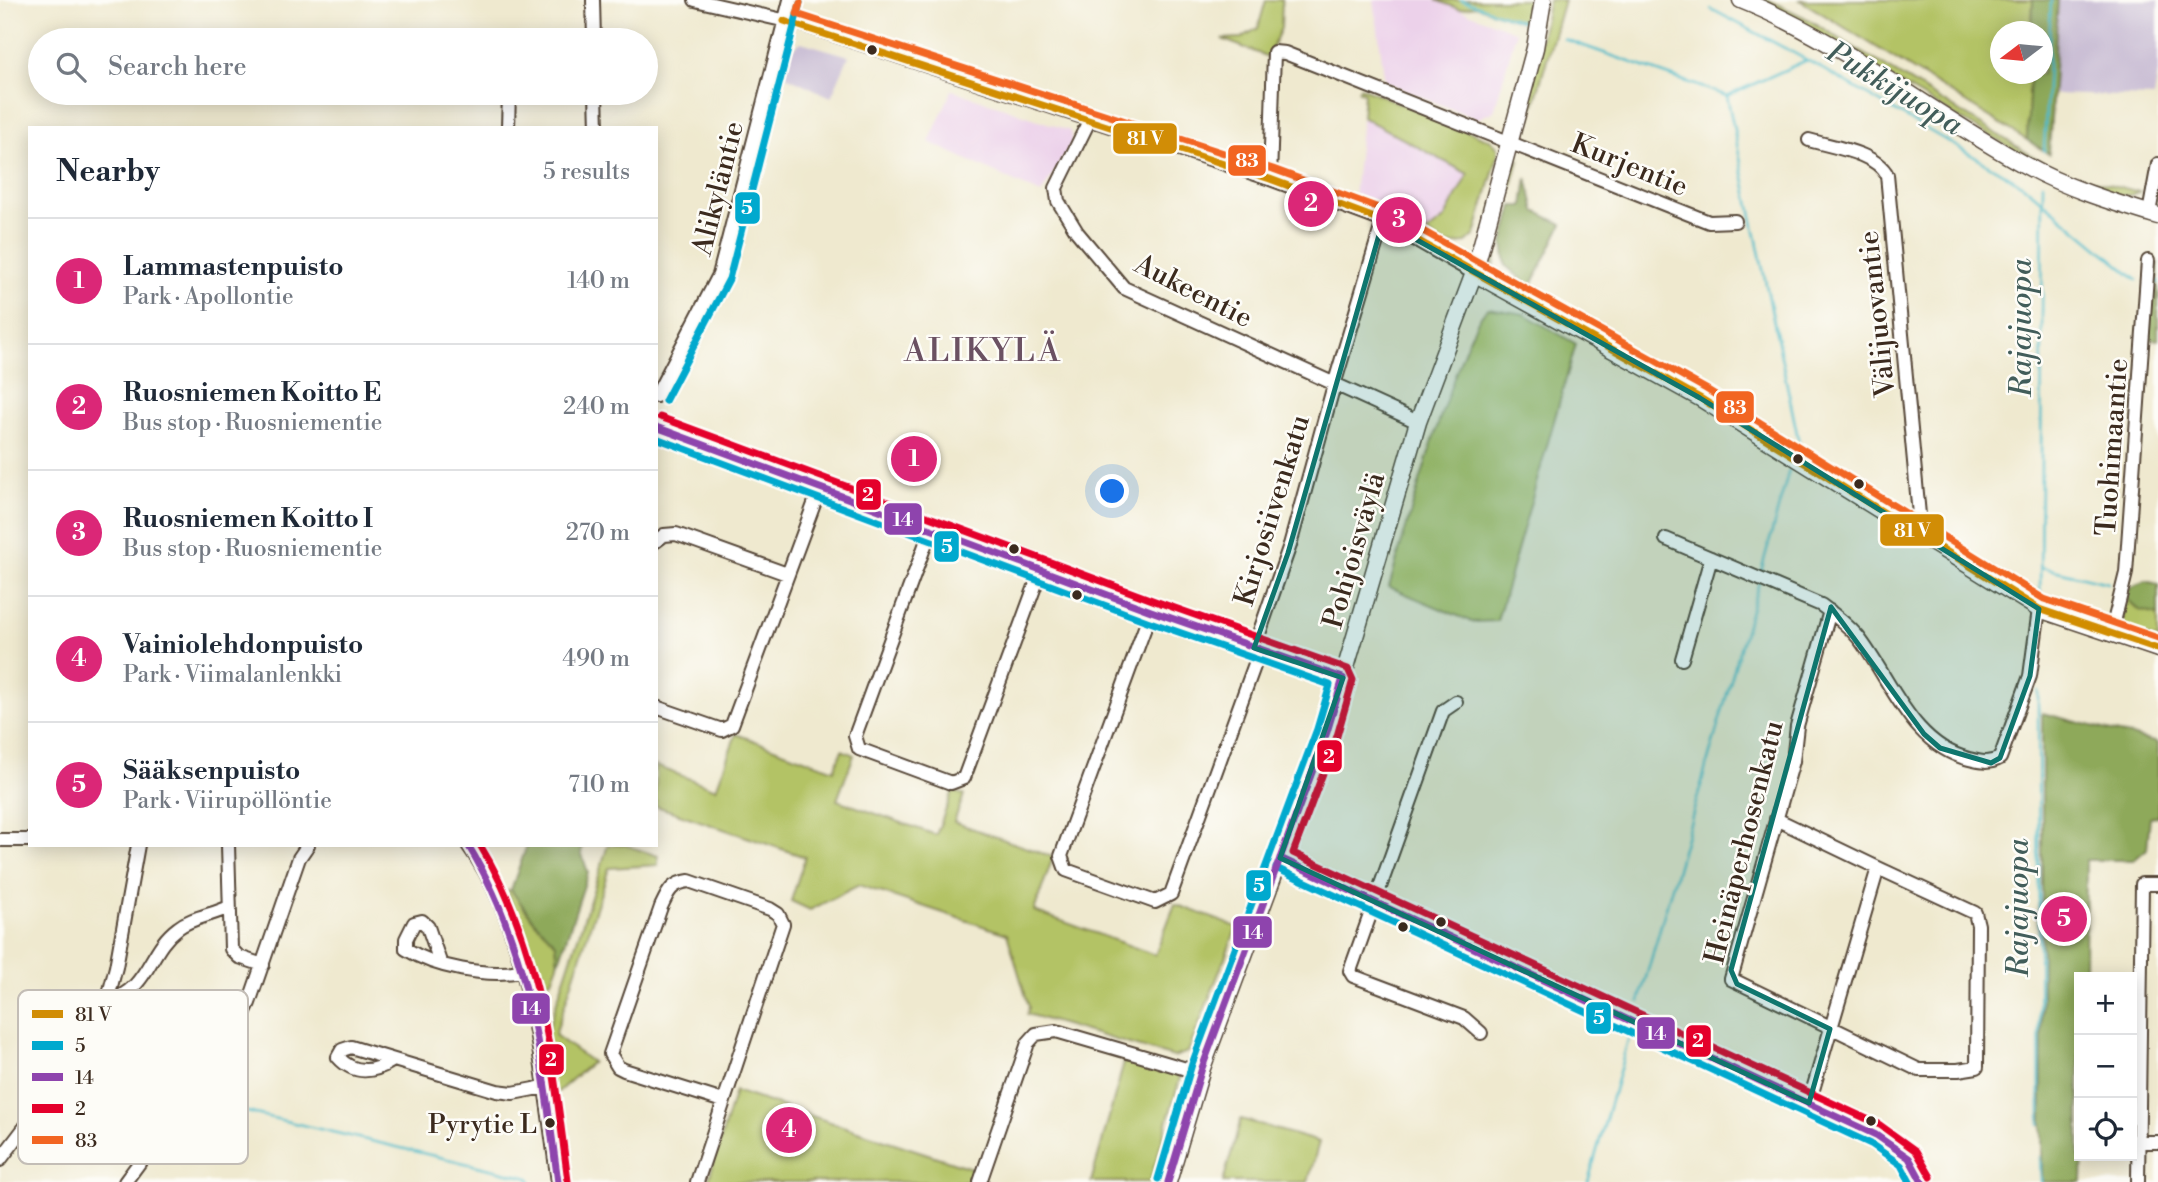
<!DOCTYPE html>
<html lang="en">
<head>
<meta charset="utf-8">
<style>
  :root { --surface:#fff; --page:#f6f6f7; --text:#1f2937; --muted:#747a83; --line:#e0e1e3; --accent:#db2777 }
  body { margin:0; font-family:"Libre Bodoni",serif; background:var(--page); color:var(--text) }
  .controls { position:absolute; right:21px; bottom:21px; display:grid; overflow:hidden; border-radius:0px; box-shadow:0 4px 18px #0003 }
  .controls button { width:63px; height:63px; display:grid; place-items:center; padding:0; border:0; border-bottom:2px solid var(--line); background:var(--surface); color:var(--text); font:35px sans-serif }
  .compass { position:absolute; left:1990px; top:21px; width:63px; height:63px; border-radius:50%; background:var(--surface); box-shadow:0 4px 18px #0003; rotate:254deg }
  .you { position:absolute; left:1113px; top:492px; width:24px; height:24px; margin:-18px; border:5px solid #fff; border-radius:50%; background:#1a73e8; box-shadow:0 0 0 10px #1a73e833 }
  .badge { display:grid; place-items:center; width:46px; height:46px; border-radius:50%; background:var(--accent); color:#fff; font-size:23px; font-weight:700 }
  .pin { position:absolute; translate:-50% -50%; border:4px solid #fff; box-shadow:0 2px 7px #0006 }
  .list { margin:0; padding:0; list-style:none }
  h2 { display:flex; justify-content:space-between; align-items:center; height:91px; margin:0; padding:0 28px; font-size:30px }
  h2 small { font-size:23px; font-weight:400; color:var(--muted) }
  .list li { display:grid; grid-template-columns:46px 1fr auto; gap:21px; align-items:center; box-sizing:border-box; height:126px; padding:0 28px; border-top:2px solid var(--line) }
  .list b { display:block; font-size:26px; white-space:nowrap }
  .list p { margin:0; font-size:23px; white-space:nowrap; color:var(--muted) }
  .list em { font-size:23px; font-style:normal; color:var(--muted) }
  .icon { flex:none; width:38px; height:38px; fill:none; stroke:currentColor; stroke-width:2; stroke-linecap:round; stroke-linejoin:round }
  .map { position:relative; flex:none; width:2158px; height:1182px; overflow:hidden }
  .search { position:absolute; background:var(--surface); box-shadow:0 4px 18px #0003; left:28px; top:28px; width:630px; height:77px; display:flex; align-items:center; gap:18px; box-sizing:border-box; padding:0 24px; border-radius:38px; color:var(--muted); font-size:26px }
  .panel { position:absolute; background:var(--surface); box-shadow:0 4px 18px #0003; left:28px; top:126px; width:630px; height:721px; border-radius:0px }
  .map>svg:first-child { display:block }
</style>
</head>
<body>
<div class="map">
<svg width="2158" height="1182" viewBox="0 0 2158 1182">
  <rect width="100%" height="100%" fill="#fdfcf7"/>
  <filter id="ink" filterUnits="userSpaceOnUse"><feTurbulence type="fractalNoise" baseFrequency=".0143" numOctaves="2"/><feDisplacementMap in="SourceGraphic" scale="14" xChannelSelector="R" yChannelSelector="G"/><feConvolveMatrix kernelMatrix="1 2 1 2 8 2 1 2 1" color-interpolation-filters="sRGB"/></filter>
  <filter id="wash" filterUnits="userSpaceOnUse"><feTurbulence type="fractalNoise" baseFrequency=".00686" numOctaves="4" result="noise"/><feDisplacementMap in="SourceGraphic" scale="28" xChannelSelector="R" yChannelSelector="G"/><feGaussianBlur stdDeviation="1.57" result="paint"/><feColorMatrix in="noise" values="0 0 0 0 0 0 0 0 0 0 0 0 0 0 0 0 0 1.4 0 .05"/><feComposite in="paint" operator="in"/></filter>
  <g filter="url(#wash)">
    <rect width="100%" height="100%" fill="#efe9cf"/>
    <!-- built -->
    <path fill="#ecd1ea" d="M1374,0H1436L1516,32L1494,111L1477,119L1385,82Z
      M952,90L1070,131L1072,143L1041,194L929,142Z
      M1362,117L1468,174L1444,219L1426,233L1389,211L1354,197Z"/>
    <!-- industrial -->
    <path fill="#cbbfd5" d="M2058,0H2158V72L2154,97L2053,94Z
      M801,42L849,56L831,97L784,75L789,52Z"/>
    <!-- green -->
    <path fill="#b3c365" stroke="#777642" stroke-width="2" d="M1266,0H1282L1281,28L1268,57L1222,39L1241,38L1258,28Z
      M1436,0H1534L1529,24L1476,6L1459,9Z
      M1549,0H1564L1525,136L1522,126Z
      M1755,0H1768L1804,17L2054,169L2032,160Z
      M1800,0H2033L2032,31L2000,32V74H2030L2027,140Z
      M1360,87L1490,140L1498,148V155L1475,235L1466,243L1447,245L1426,233L1444,219L1468,174L1362,117L1364,93L1358,90Z
      M1519,160L1499,235L1494,268C1482,246 1506,188 1513,163Z
      M2076,176L2140,192C2122,201 2085,191 2076,176Z
      M1488,308L1524,314L1576,344L1497,621L1472,622L1389,587C1401,545 1463,324 1488,308Z
      M656,440L669,441L803,488L808,494L673,445H656Z
      M908,440L919,445L917,452L931,461L925,476L911,471L909,477L897,472Z
      M2127,599L2139,610L2158,615V640C2131,632 2115,634 2127,599Z
      M1271,659C1292,667 1321,672 1330,694L1308,678L1270,663Z
      M736,734L834,770L842,750L854,755L837,800L936,835L953,791L964,795L954,822L1053,857L1034,911L1155,955L1175,904L1237,927L1188,1052L1174,1057L1027,1014L1029,1007L1007,934L859,885L810,910L791,901L805,857L656,806V766L716,789Z
      M608,845H625L658,856V865L609,868L555,1035L592,1062L552,1097L543,1044Z
      M511,890L535,922L556,943L558,964L552,980L537,985L507,891Z
      M1125,1059L1174,1070L1180,1078L1150,1182H1091Z
      M735,1091L974,1169L970,1182H708Z
      M1241,1119L1319,1142L1308,1182H1223Z"/>
    <!-- forest -->
    <path fill="#8ea95a" stroke="#646a3c" stroke-width="2" d="M2033,0H2058L2049,154L2027,140L2030,74H2042V32L2032,31Z
      M1527,178L1535,211L1562,224L1531,287L1506,266L1503,243L1513,206H1523Z
      M2158,263V340L2149,339L2152,268Z
      M2146,581L2158,584V615L2139,610L2127,599L2130,587Z
      M2042,713L2158,743V816L2150,817L2147,849L2134,860H2086L2085,977H2079V1156H2083L2082,1182H2042Z
      M527,845H584L581,851L588,873L558,964L556,943L535,922L511,890Z"/>
    <g fill="none" stroke-linecap="round" stroke-linejoin="round">
      <!-- stream -->
      <path stroke="#4ebbc9" stroke-width="2.5" d="M1461,0L1529,24
        M1711,9L1807,60
        M1564,39L1727,96L1807,60L2023,185L2137,280
        M1727,96L1799,443
        M2044,151L2051,0
        M2157,282H2158
        M2041,567L2108,583
        M1760,575L1789,470
        M2040,599L2043,183
        M2038,691L2040,1124
        M1639,1002L1759,582
        M234,1109L529,1178L531,1182
        M2040,1157L2041,1182
        M1588,1182L1631,1030"/>
    </g>
  </g>
  <g filter="url(#ink)">
    <g fill="none" stroke-linecap="round" stroke-linejoin="round">
      <defs>
        <path id="minor" d="M593,0L594,40
          M695,0L800,24L1270,179L1383,221L1474,273
          M596,93L597,128
          M1089,121L1056,188L1058,201L1077,232L1124,288L1418,422
          M508,128L509,93
          M1809,140C1831,147 1875,152 1887,175L1921,536
          M1270,179L1274,52L1285,53L1709,222L1735,221
          M2149,213L2158,164
          M656,396L719,275L790,0
          M656,427L1151,611L1343,678
          M931,529L855,736L859,749L951,783L964,778L1041,570
          M1666,539L1821,605C1835,615 1847,624 1858,637C1891,679 1911,745 1969,759C1981,762 1989,764 2000,758L2030,676L2039,609
          M656,541L664,535L676,534L787,574
          M1151,611L1061,856L1066,870L1155,902L1171,894L1260,650
          M1830,611L1797,726L1793,761L1731,979L1919,1070H1958L1977,1067L1978,925L1975,913L1878,868
          M2111,634L2126,573L2148,261
          M1254,648L1290,545L1334,385L1383,221
          M1682,659L1711,558
          M1456,702L1443,711L1350,971L1353,976L1464,1018L1481,1033
          M656,707L722,730L732,725L820,488
          M1776,819L1878,868L1809,1103
          M0,840H30
          M228,845L231,949L239,957L263,965
          M468,845C531,931 543,1077 558,1182
          M1280,858L1876,1135L1909,1158L1922,1182
          M440,962L428,927L422,921L414,923L406,939V949C436,968 486,977 521,971
          M107,1002C151,988 147,951 178,928C192,917 213,915 229,907
          M392,1061C373,1073 354,1075 338,1057L342,1050L351,1047L497,1091L513,1093L544,1087
          M2139,1142H2158
          M0,1160L83,1051L107,1002L116,967L138,845
          M125,1182L233,1036L249,1003L299,858L308,845
          M697,1182L783,924L778,914L770,909L689,881C671,883 668,892 661,907L610,1054L618,1067L624,1070L723,1101
          M980,1182L1028,1043L1036,1034L1056,1031L1200,1073
          M2138,1182L2142,884H2158"/>
        <path id="major" d="M1741,0C1841,40 1929,112 2023,164C2066,188 2112,202 2158,216
          M1474,273L1700,398L2039,609L2158,649
          M1168,1182L1202,1068L1327,732L1418,422L1474,273L1535,48L1543,0"/>
      </defs>
      <!-- minor casing -->
      <use href="#minor" stroke="#564739" stroke-width="16"/>
      <!-- major casing -->
      <use href="#major" stroke="#564739" stroke-width="19"/>
      <!-- minor -->
      <use href="#minor" stroke="#fff" stroke-width="12"/>
      <!-- major -->
      <use href="#major" stroke="#fff" stroke-width="16"/>
      <defs>
        <path id="bus-1" d="M784,21L1270,179L1383,221L1700,398L2039,609L2158,649"/>
        <path id="bus-2" d="M665,401L729,279L800,3
          M656,438L1147,621L1330,685L1317,729L1192,1064L1158,1179
          M1276,868L1871,1144L1901,1165L1910,1182"/>
        <path id="bus-3" d="M656,427L1151,611L1343,678L1327,732L1202,1068L1168,1182
          M468,845C531,948 542,1065 558,1182
          M1280,858L1876,1135L1909,1158L1922,1182"/>
        <path id="bus-4" d="M660,417L1155,601L1348,669L1353,680L1337,736L1293,853L1880,1125L1916,1151L1931,1177
          M480,845C542,946 553,1066 568,1181"/>
        <path id="bus-5" d="M800,3L797,14L1273,169L1387,211L1706,389L2044,599L2158,638"/>
      </defs>
      <!-- bus-1 casing -->
      <use href="#bus-1" stroke="#fdfcf7" stroke-width="12"/>
      <!-- bus-2 casing -->
      <use href="#bus-2" stroke="#fdfcf7" stroke-width="12"/>
      <!-- bus-3 casing -->
      <use href="#bus-3" stroke="#fdfcf7" stroke-width="12"/>
      <!-- bus-4 casing -->
      <use href="#bus-4" stroke="#fdfcf7" stroke-width="12"/>
      <!-- bus-5 casing -->
      <use href="#bus-5" stroke="#fdfcf7" stroke-width="12"/>
      <!-- bus-1 -->
      <use href="#bus-1" stroke="#d18d06" stroke-width="7"/>
      <!-- bus-2 -->
      <use href="#bus-2" stroke="#00a9ce" stroke-width="7"/>
      <!-- bus-3 -->
      <use href="#bus-3" stroke="#8e44ad" stroke-width="7"/>
      <!-- bus-4 -->
      <use href="#bus-4" stroke="#e4002b" stroke-width="7"/>
      <!-- bus-5 -->
      <use href="#bus-5" stroke="#f26522" stroke-width="7"/>
    </g>
  </g>
  <!-- marked area -->
  <path fill="#0f766e" fill-opacity="0.2" stroke="#0f766e" stroke-width="5" stroke-linejoin="round" d="M1383,221L1700,398L2039,609L2030,676L2000,758L1991,763L1940,748L1924,734L1831,607L1731,970L1737,984L1830,1029L1809,1103L1280,858L1343,678L1254,648L1288,553Z"/>
  <!-- markers -->
  <g fill="#3b2a1e" stroke="#fdfcf7" stroke-width="2.5">
    <circle cx="872" cy="50" r="6"/>
    <circle cx="1798" cy="459" r="6"/>
    <circle cx="1859" cy="484" r="6"/>
    <circle cx="1014" cy="549" r="6"/>
    <circle cx="1077" cy="595" r="6"/>
    <circle cx="1441" cy="922" r="6"/>
    <circle cx="1403" cy="927" r="6"/>
    <circle cx="1871" cy="1121" r="6"/>
    <circle cx="550" cy="1123" r="6"/>
  </g>
  <g text-anchor="middle" stroke-width="5" stroke-linejoin="round" paint-order="stroke">
    <!-- bus labels -->
    <g font-size="26" fill="#3b2a1e" stroke="#fdfcf7" text-anchor="end">
      <text x="537" y="1133">Pyrytie L</text>
    </g>
    <!-- street labels -->
    <g font-size="28" fill="#3b2a1e" stroke="#fdfcf7">
      <text transform="translate(1630 164) rotate(22)" y="10">Kurjentie</text>
      <text transform="translate(717 188) rotate(-76)" y="10">Alikyläntie</text>
      <text transform="translate(1194 290) rotate(27)" y="10">Aukeentie</text>
      <text transform="translate(1876 314) rotate(-96)" y="10">Välijuovantie</text>
      <text transform="translate(2111 447) rotate(-86)" y="10">Tuohimaantie</text>
      <text transform="translate(1271 510) rotate(-73)" y="10">Kirjosiivenkatu</text>
      <text transform="translate(1353 550) rotate(-74)" y="10">Pohjoisväylä</text>
      <text transform="translate(1743 842) rotate(-76)" y="10">Heinäperhosenkatu</text>
    </g>
    <!-- water labels -->
    <g font-size="30" font-style="italic" fill="#425d5a" stroke="#fdfcf7">
      <text transform="translate(1895 88) rotate(31)" y="10">Pukkijuopa</text>
      <text transform="translate(2021 328) rotate(-90)" y="10">Rajajuopa</text>
      <text transform="translate(2018 908) rotate(-90)" y="10">Rajajuopa</text>
    </g>
    <!-- quarter labels -->
    <g font-size="32" letter-spacing="2" fill="#6b5162" stroke="#fdfcf7">
      <text x="983" y="361">ALIKYLÄ</text>
    </g>
  </g>
  <!-- legend -->
  <rect x="18" y="990" width="230" height="174" rx="10" fill="#fdfcf7" stroke="#c3bdb6" stroke-width="2"/>
  <rect x="32" y="1010" width="31" height="8" fill="#d18d06"/>
  <rect x="32" y="1041" width="31" height="9" fill="#00a9ce"/>
  <rect x="32" y="1073" width="31" height="8" fill="#8e44ad"/>
  <rect x="32" y="1104" width="31" height="9" fill="#e4002b"/>
  <rect x="32" y="1136" width="31" height="8" fill="#f26522"/>
  <g font-size="19" fill="#3b2a1e">
    <text x="75" y="1021">81 V</text>
    <text x="75" y="1052">5</text>
    <text x="75" y="1084">14</text>
    <text x="75" y="1115">2</text>
    <text x="75" y="1147">83</text>
  </g>
  <g stroke="#fdfcf7" stroke-width="2.5">
    <rect x="1112" y="122" width="66" height="33" rx="7" fill="#d18d06"/>
    <rect x="1227" y="144" width="40" height="33" rx="7" fill="#f26522"/>
    <rect x="734" y="191" width="27" height="34" rx="7" fill="#00a9ce"/>
    <rect x="1715" y="390" width="40" height="34" rx="7" fill="#f26522"/>
    <rect x="855" y="478" width="27" height="33" rx="7" fill="#e4002b"/>
    <rect x="883" y="502" width="40" height="34" rx="7" fill="#8e44ad"/>
    <rect x="1879" y="513" width="66" height="34" rx="7" fill="#d18d06"/>
    <rect x="933" y="530" width="27" height="33" rx="7" fill="#00a9ce"/>
    <rect x="1316" y="739" width="27" height="34" rx="7" fill="#e4002b"/>
    <rect x="1245" y="869" width="27" height="33" rx="7" fill="#00a9ce"/>
    <rect x="1232" y="915" width="41" height="34" rx="7" fill="#8e44ad"/>
    <rect x="511" y="992" width="40" height="33" rx="7" fill="#8e44ad"/>
    <rect x="1585" y="1001" width="27" height="34" rx="7" fill="#00a9ce"/>
    <rect x="1636" y="1016" width="40" height="34" rx="7" fill="#8e44ad"/>
    <rect x="1685" y="1024" width="27" height="34" rx="7" fill="#e4002b"/>
    <rect x="538" y="1043" width="27" height="33" rx="7" fill="#e4002b"/>
  </g>
  <g font-size="19" text-anchor="middle" font-weight="bold" fill="#fff">
    <text x="1145" y="145">81 V</text>
    <text x="1247" y="167">83</text>
    <text x="747" y="214">5</text>
    <text x="1735" y="414">83</text>
    <text x="868" y="501">2</text>
    <text x="903" y="526">14</text>
    <text x="1912" y="537">81 V</text>
    <text x="947" y="553">5</text>
    <text x="1329" y="763">2</text>
    <text x="1259" y="892">5</text>
    <text x="1253" y="939">14</text>
    <text x="531" y="1015">14</text>
    <text x="1599" y="1024">5</text>
    <text x="1656" y="1040">14</text>
    <text x="1698" y="1047">2</text>
    <text x="551" y="1066">2</text>
  </g>
</svg>
<div class="controls">
<button>+</button>
<button>−</button>
<button><svg class="icon" aria-label="locate" viewBox="0 0 24 24"><circle cx="12" cy="12" r="6"/><path d="M12 2v4M12 18v4M2 12h4M18 12h4"/></svg></button>
</div>
<svg class="compass" viewBox="-18 -18 36 36"><path d="M0-13l5 13h-10z" fill="#e53935"/><path d="M0 13l5-13h-10z" fill="#747a83"/></svg>
<div class="you"></div>
<div class="pin badge" style="left:914px;top:459px">1</div>
<div class="pin badge" style="left:1311px;top:204px">2</div>
<div class="pin badge" style="left:1399px;top:220px">3</div>
<div class="pin badge" style="left:789px;top:1130px">4</div>
<div class="pin badge" style="left:2064px;top:919px">5</div>
<div class="search"><svg class="icon" aria-label="search" viewBox="0 0 24 24"><circle cx="10" cy="10" r="6"/><path d="M15 15l6 6"/></svg>Search here</div>
<section class="panel">
<h2>Nearby<small>5 results</small></h2>
<ul class="list">
<li><span class="badge">1</span><div><b>Lammastenpuisto</b><p>Park · Apollontie</p></div><em>140 m</em></li>
<li><span class="badge">2</span><div><b>Ruosniemen Koitto E</b><p>Bus stop · Ruosniementie</p></div><em>240 m</em></li>
<li><span class="badge">3</span><div><b>Ruosniemen Koitto I</b><p>Bus stop · Ruosniementie</p></div><em>270 m</em></li>
<li><span class="badge">4</span><div><b>Vainiolehdonpuisto</b><p>Park · Viimalanlenkki</p></div><em>490 m</em></li>
<li><span class="badge">5</span><div><b>Sääksenpuisto</b><p>Park · Viirupöllöntie</p></div><em>710 m</em></li>
</ul>
</section>
</div>
</body>
</html>
